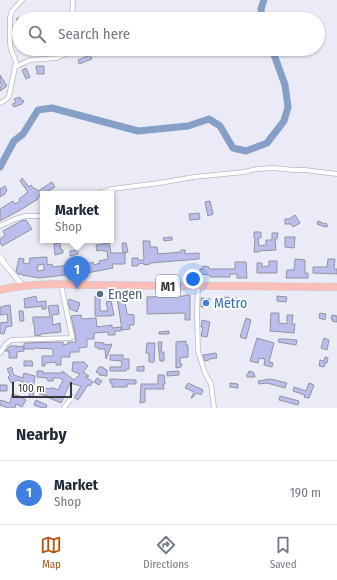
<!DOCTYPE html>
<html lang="en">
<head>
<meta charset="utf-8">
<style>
  :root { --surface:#fff; --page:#f2f2f3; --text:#1f2937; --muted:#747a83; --line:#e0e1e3; --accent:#b45309 }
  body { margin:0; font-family:"Fira Sans Condensed",sans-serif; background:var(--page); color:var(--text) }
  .scale { position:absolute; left:12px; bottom:10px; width:60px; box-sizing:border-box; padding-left:4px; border:2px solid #38383c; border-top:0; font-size:11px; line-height:14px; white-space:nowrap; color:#38383c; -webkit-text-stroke:3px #fff; paint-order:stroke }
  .you { position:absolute; left:193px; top:279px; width:14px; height:14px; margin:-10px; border:3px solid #fff; border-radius:50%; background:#1a73e8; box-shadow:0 0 0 6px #1a73e833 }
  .badge { display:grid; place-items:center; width:26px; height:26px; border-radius:50%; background:var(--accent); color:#fff; font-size:13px; font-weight:700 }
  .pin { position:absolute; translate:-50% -33px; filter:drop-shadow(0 1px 2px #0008) }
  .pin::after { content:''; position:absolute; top:21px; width:14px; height:12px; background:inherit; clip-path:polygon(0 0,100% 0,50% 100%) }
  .popup { position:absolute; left:40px; top:191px; width:74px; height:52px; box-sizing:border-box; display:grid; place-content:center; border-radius:0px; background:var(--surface); filter:drop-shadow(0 1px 3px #0005); font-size:13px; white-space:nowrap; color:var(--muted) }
  .popup b { font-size:15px; color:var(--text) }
  .popup::after { content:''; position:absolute; left:50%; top:100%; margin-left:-8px; border:8px solid transparent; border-top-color:var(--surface) }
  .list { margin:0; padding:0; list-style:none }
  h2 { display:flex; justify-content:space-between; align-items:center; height:52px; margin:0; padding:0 16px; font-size:17px }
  h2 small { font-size:13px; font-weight:400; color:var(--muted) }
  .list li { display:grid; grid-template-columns:26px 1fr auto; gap:12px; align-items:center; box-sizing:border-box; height:64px; padding:0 16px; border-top:1px solid var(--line) }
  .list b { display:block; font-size:15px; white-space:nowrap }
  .list p { margin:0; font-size:13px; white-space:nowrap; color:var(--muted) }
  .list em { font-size:13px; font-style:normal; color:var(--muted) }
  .icon { flex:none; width:22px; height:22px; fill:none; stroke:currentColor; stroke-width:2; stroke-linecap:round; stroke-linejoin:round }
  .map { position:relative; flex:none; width:337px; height:408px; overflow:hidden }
  .search { position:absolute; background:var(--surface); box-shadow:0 1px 3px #0004; left:12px; right:12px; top:12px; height:44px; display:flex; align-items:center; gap:10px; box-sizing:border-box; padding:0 14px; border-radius:22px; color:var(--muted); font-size:15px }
  .sheet { height:116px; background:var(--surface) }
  nav { display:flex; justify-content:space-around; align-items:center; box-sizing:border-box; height:56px; border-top:1px solid var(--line); background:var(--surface); font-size:11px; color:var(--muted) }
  nav a { display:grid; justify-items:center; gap:2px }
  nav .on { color:var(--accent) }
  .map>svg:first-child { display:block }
</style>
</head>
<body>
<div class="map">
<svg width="337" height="408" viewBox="0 0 337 408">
  <rect width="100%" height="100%" fill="#eaebf6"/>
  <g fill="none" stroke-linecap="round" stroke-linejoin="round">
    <!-- river -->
    <path stroke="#859fc7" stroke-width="7" d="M262,19L261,9L264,0
      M0,167L14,141L23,134L38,110L52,108L138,131L188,126L209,119L220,126L233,148L246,151L267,143L284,121L288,107L285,85L272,49"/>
  </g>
  <!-- building -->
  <path fill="#bbbeed" stroke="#92939d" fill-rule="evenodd" d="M17,18H19V34L15,33L16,29L14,28L15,25L16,26Z
    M47,49H60L61,52L56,55H48Z
    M90,55L92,59L79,64L78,60Z
    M36,66H44V74H37V69H36Z
    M26,68L30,77L26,79L22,70Z
    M0,75L7,86L0,91V87L2,85L0,83Z
    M20,97L21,100H23L24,102L22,103V104L14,107L12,104L16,103L14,99Z
    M22,178L29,187L31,185L34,189L35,188L38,191L52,182L55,187L37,198L38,199L22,209L0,221V209L13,201L15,204L20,201L19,199L28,192L20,181Z
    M5,186L7,191L5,193V194L0,197V189Z
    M210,201L213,214L208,216L205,202Z
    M199,213L200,219L190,220L189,214Z
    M295,215L300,223L293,227L291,224H285V219H289Z
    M26,220L32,229L2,246L0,242V239L5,235L3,231L21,221Z
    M318,221L325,224L326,223L328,226L325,227L317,224Z
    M254,232H261V238H258L259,246L266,245V240H272V233H278L277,239H275L276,250L259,251V252H254L255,238H254Z
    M172,237V240L164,241L163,238Z
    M285,237H295L294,248L285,247Z
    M143,241H150V247H157L158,254L181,252V250H185V254L199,253V259L150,263V264L144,265V263L138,264V266H132V258H138V260H144Z
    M60,243L61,250H63V253L55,255L54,244Z
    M109,243L111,253H125V264H112L113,268L87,273L85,264L93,262L94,265L100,263L99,261L108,259L107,251H103V250L97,251L96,245Z
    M122,243H126L128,252L123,253Z
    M78,250V254L70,256V251Z
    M47,257V265L52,264L53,267L70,265V267L80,266V272H76V275H73V274L39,278L22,275V274H18L16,271L19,258L24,259L23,263L29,264L30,258ZM44,264V270L37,271L38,265Z
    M295,259L305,260V273H308V278H286L287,270H294Z
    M328,259H335L334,269H337V274L313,273V267H327Z
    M269,261H277V273H257V263H262V267L269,266Z
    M235,262H246L247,278H237V274H230V277H210V275L200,274V269H203V266L209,267V269H235Z
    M185,295H190V320H185V313L147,314V297L185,296Z
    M36,296L37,302L46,301V309H42V306L25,308L24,299Z
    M95,296H100V311H108L106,302L111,301L114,315L109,316H95Z
    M124,296L127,314L134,315V325H129L130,329L122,330L117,297Z
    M277,296L287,297L286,302L277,301Z
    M221,297L237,298V302L218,301V298H220Z
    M201,298L210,299L209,305L204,304V307H201Z
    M69,299L80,303L77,312L70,309L68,302Z
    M10,305L12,326L6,327L4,334L0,333V323L8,322L7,314L0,315V307H3V306Z
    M58,305L59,314L52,315L53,325L60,323L61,332L41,334V335L35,336L34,323H33V317H50L48,306Z
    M19,311H23L24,321H20Z
    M271,313H279V323L287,324V315H293L292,324H295L294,333L270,331Z
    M320,313L326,314L325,320L319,318Z
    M81,315L82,319L96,318L97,327L112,325V328L121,327V331H115V335H108V332L94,333V339H87V347L79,348V352H70V357H61V365H56V362L45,363V366H42V356H53V349L34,348V349H24V343L63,342V345L68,344V342H76L75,333L71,316Z
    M332,315L337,316V322L332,321L333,319H331Z
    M246,318L251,320L246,339L240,337Z
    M202,320L210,322L207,337L201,336L203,327H201Z
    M169,331V334H159V332Z
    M257,338L274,343L269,362L273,363L272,367L264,365L265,359L259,358L258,363L250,361Z
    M324,338L329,340L327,350L321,348Z
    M279,339H285L297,340L296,345L278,342Z
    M186,341V345H188V357L180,358V364H182L181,367L176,368V342Z
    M95,342L104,343V345L112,344L106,359L105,349H98V347H95Z
    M158,342H162L161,352H164V361H160Z
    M147,343H155L154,362H149V353H146Z
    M10,346H17V347L23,346L24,351L17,352V358H9V351H5Z
    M216,353L217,358L209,359V360L205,361L203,355Z
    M110,355H123V359H129V369H126V371H110V367H121L122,361L110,360Z
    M325,357L328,358L327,363H325L324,367L319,366L320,360L324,361Z
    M24,361H32L33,366H24Z
    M73,362H84L88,366L83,372L89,376L86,377L93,382L90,386L88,385L78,400L75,398V396L81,386L70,383L61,403L47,397L48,396L39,394L41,387L50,389V388H53L58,390L63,380L60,378H53V381H48L47,378L37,377V371H43V373H62V371L74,380L80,374L72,371Z
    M144,366V371H137V367Z
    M11,367L13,370L12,371L14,375L23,378L24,373L35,376L33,390H34L33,397L29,396L30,392L21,389L23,382L17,380L11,383L8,377L10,375L7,369Z
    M99,367H103V368L107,370V376L99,375L100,374L96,372Z
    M179,371V375L167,376V372Z
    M249,371L253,372V373H254L255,377H247V374H248Z
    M158,375H164L165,384H163L164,389H145V402L140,403L141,384H158Z
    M97,378L102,381L99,385L94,382Z
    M110,379L136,380V384H127V387H112V383H110Z
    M270,379L287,383L285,388L267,383L259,384L258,381Z
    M188,383L203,390L201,395L197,393L192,398H191L194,392L185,388Z
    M230,383L238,384V388L230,387Z
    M309,383L314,385L309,398L304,397L305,395L293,391L294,387L306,391Z
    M0,385H7V391H0Z
    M12,394L19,396L26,400L22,407L16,404L15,408H6V407L0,405V400L10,403Z
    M280,396L299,401L298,405L279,400Z
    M36,400L47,405L46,408H42L34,405Z"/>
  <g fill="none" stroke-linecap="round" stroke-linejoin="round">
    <defs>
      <path id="minor" d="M72,19L73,0
        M15,67L30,60L57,58L65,54L68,49
        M0,103L7,99L9,96L16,62L11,49L10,43V17L12,11L22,0
        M96,194L112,189L159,183L194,177L244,172L257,169L273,168L294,170H305L337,174
        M0,226L15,219L26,216H43
        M198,286L197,312L198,351L205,373L211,384L214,408
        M0,353L6,344L11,340L70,338L72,337L61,284
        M64,408L72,397"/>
      <path id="tertiary" d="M0,257L4,263L23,286"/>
      <path id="trunk" d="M0,290C28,283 57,284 85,285L337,287"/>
    </defs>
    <!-- minor casing -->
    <use href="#minor" stroke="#b8b9c4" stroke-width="5.5"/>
    <!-- tertiary casing -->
    <use href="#tertiary" stroke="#b8b9c4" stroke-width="6"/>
    <!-- trunk casing -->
    <use href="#trunk" stroke="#cbcbcc" stroke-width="8"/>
    <!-- minor -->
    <use href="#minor" stroke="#fff" stroke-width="4"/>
    <!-- tertiary -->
    <use href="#tertiary" stroke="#fff" stroke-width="5"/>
    <!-- trunk -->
    <use href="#trunk" stroke="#fcbeb8" stroke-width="7"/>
  </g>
  <!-- markers -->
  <circle fill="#5c6f8a" stroke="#fff" stroke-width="1.5" cx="100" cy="294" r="4"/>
  <circle fill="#3f7fe0" stroke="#fff" stroke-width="1.5" cx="206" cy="303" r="4"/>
  <g text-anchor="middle" stroke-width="4" stroke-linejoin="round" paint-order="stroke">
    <!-- shield labels -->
    <rect fill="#fff" stroke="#747476" stroke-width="1" x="156" y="275" width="24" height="22" rx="3"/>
    <g font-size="13" font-weight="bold" fill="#38383c">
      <text x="168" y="291">M1</text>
    </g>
    <!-- service labels -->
    <g font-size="14" fill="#4e5e75" stroke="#fff" text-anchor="start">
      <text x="108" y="299">Engen</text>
    </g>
    <!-- shop labels -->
    <g font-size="14" fill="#366cbe" stroke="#fff" text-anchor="start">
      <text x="214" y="308">Metro</text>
    </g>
  </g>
</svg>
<div class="scale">100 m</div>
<div class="you"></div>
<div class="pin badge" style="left:77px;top:289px;background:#3f7fe0">1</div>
<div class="popup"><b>Market</b>Shop</div>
<div class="search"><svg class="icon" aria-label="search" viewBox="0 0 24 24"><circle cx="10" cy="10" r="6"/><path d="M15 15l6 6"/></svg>Search here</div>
</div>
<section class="sheet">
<h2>Nearby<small></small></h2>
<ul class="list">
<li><span class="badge" style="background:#3f7fe0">1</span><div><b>Market</b><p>Shop</p></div><em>190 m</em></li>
</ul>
</section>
<nav>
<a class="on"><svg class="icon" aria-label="map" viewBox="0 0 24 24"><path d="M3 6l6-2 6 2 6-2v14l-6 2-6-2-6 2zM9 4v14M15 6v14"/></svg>Map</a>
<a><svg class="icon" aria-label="directions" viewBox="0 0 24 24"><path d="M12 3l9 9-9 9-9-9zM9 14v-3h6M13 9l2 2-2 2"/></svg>Directions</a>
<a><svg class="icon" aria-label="saved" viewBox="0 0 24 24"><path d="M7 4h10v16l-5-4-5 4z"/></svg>Saved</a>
</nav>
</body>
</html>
